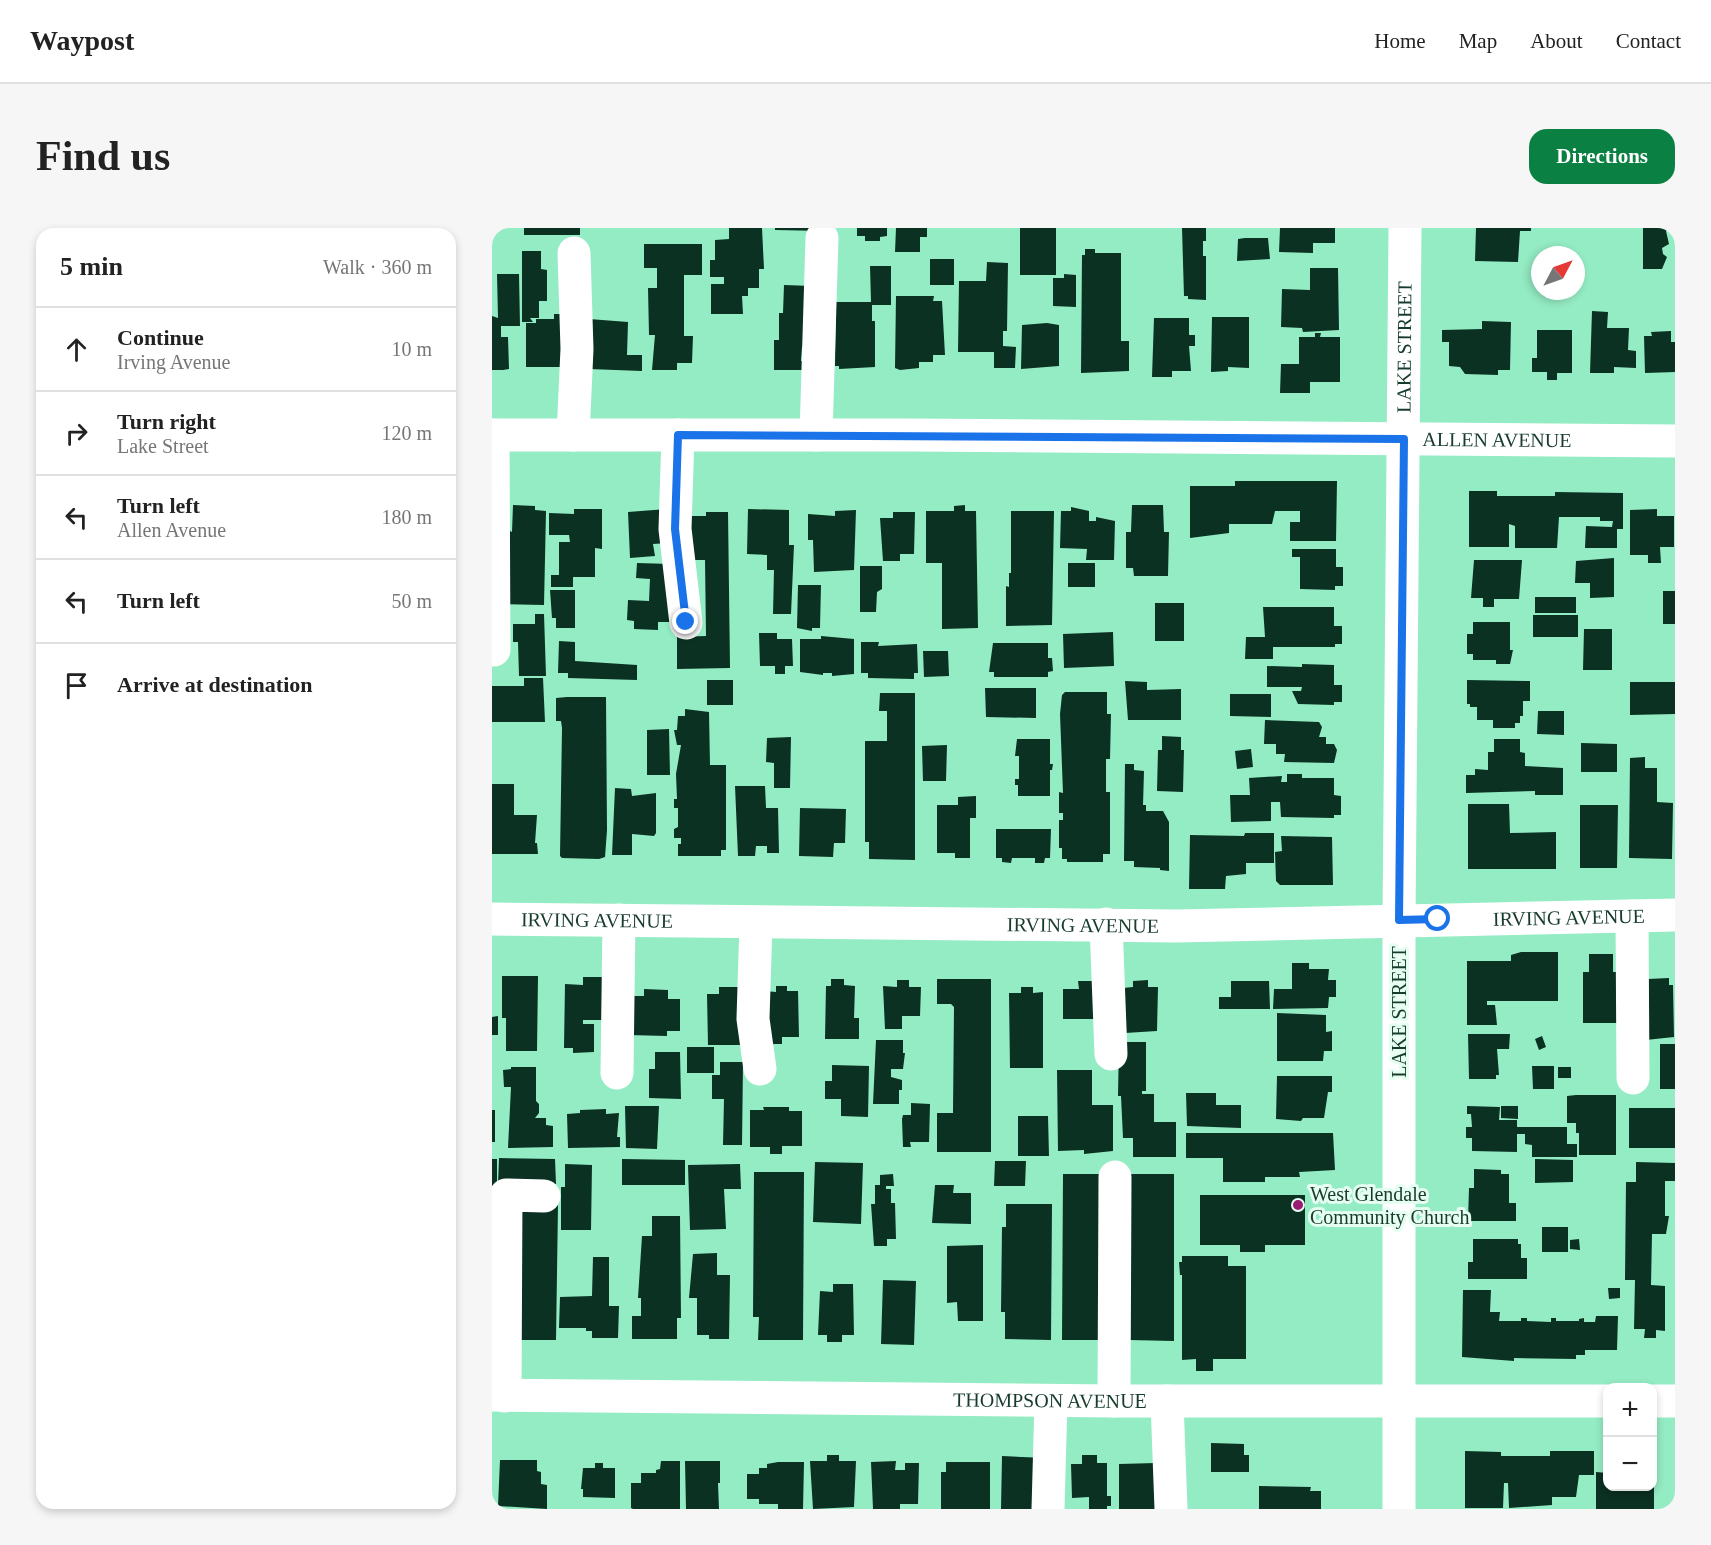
<!DOCTYPE html>
<html lang="en">
<head>
<meta charset="utf-8">
<style>
  :root { --surface:#fff; --page:#f6f6f6; --text:#222; --muted:#767676; --line:#e0e0e0; --accent:#0b8043 }
  body { margin:0; font-family:"Times New Roman",serif; background:var(--page); color:var(--text) }
  .controls { position:absolute; right:18px; bottom:18px; display:grid; overflow:hidden; border-radius:12px; box-shadow:0 3px 9px #0003 }
  .controls button { width:54px; height:54px; display:grid; place-items:center; padding:0; border:0; border-bottom:2px solid var(--line); background:var(--surface); color:var(--text); font:30px sans-serif }
  .compass { position:absolute; left:1039px; top:18px; width:54px; height:54px; border-radius:50%; background:var(--surface); box-shadow:0 3px 9px #0003; rotate:49deg }
  .stop { position:absolute; width:18px; height:18px; margin:-14px; border:4px solid #1a73e8; border-radius:50%; background:#fff }
  .stop.end { background:#1a73e8; border-color:#fff; box-shadow:0 2px 6px #0008 }
  .list { margin:0; padding:0; list-style:none }
  h2 { display:flex; justify-content:space-between; align-items:center; height:78px; margin:0; padding:0 24px; font-size:26px }
  h2 small { font-size:20px; font-weight:400; color:var(--muted) }
  .list li { display:grid; grid-template-columns:39px 1fr auto; gap:18px; align-items:center; box-sizing:border-box; height:84px; padding:0 24px; border-top:2px solid var(--line) }
  .list b { display:block; font-size:22px; white-space:nowrap }
  .list p { margin:0; font-size:20px; white-space:nowrap; color:var(--muted) }
  .list em { font-size:20px; font-style:normal; color:var(--muted) }
  .icon { flex:none; width:33px; height:33px; fill:none; stroke:currentColor; stroke-width:2; stroke-linecap:round; stroke-linejoin:round }
  .map { position:relative; flex:none; width:1183px; height:1281px; overflow:hidden; border-radius:18px }
  header { display:flex; align-items:center; gap:36px; box-sizing:border-box; height:84px; padding:0 30px; background:var(--surface); border-bottom:2px solid var(--line) }
  header strong { font-size:28px }
  nav { display:flex; gap:33px; margin-inline-start:auto; font-size:21px }
  .intro { display:flex; align-items:center; justify-content:space-between; box-sizing:border-box; height:144px; padding:0 36px }
  h1 { margin:0; font-size:42px }
  .button { padding:15px 27px; border-radius:18px; background:var(--accent); color:#fff; font-size:21px; font-weight:700 }
  main { display:flex; gap:36px; padding:0 36px }
  aside { flex:1; background:var(--surface); border-radius:18px; box-shadow:0 3px 9px #0003 }
  .map>svg:first-child { display:block }
</style>
</head>
<body>
<header>
<strong>Waypost</strong>
<nav><a>Home</a><a>Map</a><a>About</a><a>Contact</a></nav>
</header>
<div class="intro"><h1>Find us</h1><a class="button">Directions</a></div>
<main>
<aside>
<h2>5 min<small>Walk · 360 m</small></h2>
<ul class="list">
<li><svg class="icon" aria-label="ahead" viewBox="0 0 24 24"><path d="M12 20V5M6 11l6-6 6 6"/></svg><div><b>Continue</b><p>Irving Avenue</p></div><em>10 m</em></li>
<li><svg class="icon" aria-label="right" viewBox="0 0 24 24"><path d="M7 20v-9h11M14 6l5 5-5 5"/></svg><div><b>Turn right</b><p>Lake Street</p></div><em>120 m</em></li>
<li><svg class="icon" aria-label="left" viewBox="0 0 24 24"><path d="M17 20v-9H6M10 6l-5 5 5 5"/></svg><div><b>Turn left</b><p>Allen Avenue</p></div><em>180 m</em></li>
<li><svg class="icon" aria-label="left" viewBox="0 0 24 24"><path d="M17 20v-9H6M10 6l-5 5 5 5"/></svg><div><b>Turn left</b></div><em>50 m</em></li>
<li><svg class="icon" aria-label="arrive" viewBox="0 0 24 24"><path d="M6 21V4h12l-3 4 3 4H6"/></svg><div><b>Arrive at destination</b></div></li>
</ul>
</aside>
<div class="map">
<svg width="1183" height="1281" viewBox="0 0 1183 1281">
  <rect width="100%" height="100%" fill="#94ecc4"/>
  <!-- building -->
  <path fill="#0a3122" d="M32,0H88V7H32Z
    M237,0H270L272,41H267V60H256V68H250L251,86H219V56H232V49H218V32H223V12L237,11Z
    M283,0H333V3L283,2Z
    M365,0H395V8L388,9V13H373V8H365Z
    M404,0H435V9H428V24H403Z
    M528,0H564V47H528Z
    M690,0H714V13H711V28H714V72L696,71V68H692Z
    M788,0H843V15H821V25L787,24Z
    M984,0H1039V3H1028L1026,34L983,33Z
    M1151,0H1183V3H1174L1177,16L1170,20L1171,26L1175,29L1170,41H1151Z
    M753,10H776L778,31L745,33L746,11Z
    M152,16H210V47H192V108H201L200,135H185V142H160L163,107H157L156,60H165V40H152Z
    M593,21H603V25H629V113H637V143L589,145L590,27H593Z
    M30,23H49V41L55,42V73H47V90H38L41,94H30Z
    M438,31H462V57H438Z
    M495,34L516,35L515,103H511V118L524,119L523,140H502V124H466L467,53H494Z
    M378,38H399V77H380V93H383V139L347,141V138H343L344,74H379Z
    M818,40H846L847,102L811,104L810,100L789,99L790,61L818,62Z
    M5,46H27L28,98H9V109H16L17,141L11,142H0V88L6,90Z
    M572,46L584,47V79L561,78V50H572Z
    M292,57L320,58L315,119H310L309,133H315V142H282V112H287V85H291Z
    M404,68H442L441,73H450L453,127H441V134H427V140L408,142L403,140Z
    M1100,83L1116,84L1115,100H1137L1136,122L1144,123V140L1122,139V145H1098Z
    M62,86H80L79,139H34V95H44V91H62Z
    M720,89H757V140L736,139V143L719,144Z
    M662,90H697V107H703V118H697L699,143H680V149H660Z
    M97,91L136,94L135,127H150V143L97,141Z
    M990,93L1019,94L1018,142H1006V147L973,146L968,139L957,138V114H950V102L990,101Z
    M555,95L567,97V138L529,141L530,97Z
    M1045,102H1080V145H1065V152H1055V144H1040V130H1045Z
    M1179,103V114H1183V144L1153,145L1152,108H1160L1159,104Z
    M823,105H829L828,109H848V154H818V165H788L789,136H807V109H823Z
    M743,253H845L844,313H798V294H808V283H783L780,296H737V305L698,310V258H743Z
    M977,263H1005V268H1063V264L1131,265V301H1125V320H1093L1094,298L1120,299L1121,293H1108V289H1067L1065,320H1023V298L1017,296V319H977Z
    M21,277L43,278V282L54,283L52,377L5,376L18,303L20,304Z
    M473,277V283H484L486,400L450,401V335H434V283H462V278Z
    M640,277H671L672,304H677L676,348H642L641,340H634V304H639Z
    M579,279L597,283V293H604V289L623,293L622,332H594L595,321L568,320L569,283H579Z
    M82,281H110V321L103,320V349H81V359H59V347H67V314H78L77,307H57V285L82,286Z
    M175,281L176,315L161,316L163,328L138,330L136,284Z
    M256,281L297,282V317H302L299,386H281L282,342H275V327L255,326Z
    M1165,281V288H1182V319H1168L1169,335H1156V327H1138V282Z
    M364,282L362,342L322,344L321,312H316V286L343,288V283Z
    M519,283H562L560,397L514,398V358L517,359V345H519Z
    M214,284H236L238,440L185,441V409L214,408L213,332H199L196,288H214Z
    M401,284H423L422,326H408V333H391L388,290H401Z
    M800,321H844V339H851V358H843V362L808,361V329H800Z
    M1122,330V369L1098,370V355H1083L1084,333Z
    M982,332H1030L1027,371H1002V379H991V370H979Z
    M145,335L179,336L178,394H166V402L142,401V393L135,392L136,372L157,373L158,351L144,350Z
    M576,335H603V359H576Z
    M368,338H390V361L385,364L384,384H368Z
    M306,357H329L328,400H320V403L305,400Z
    M58,362H83V400H64V390H60Z
    M1171,363H1183V396H1171Z
    M1043,369H1084V385H1043Z
    M663,375H692V413H663Z
    M771,379H842V398H850V416H843V419H781V431H753L754,409H773Z
    M43,386H52L54,448H27L26,414H21V396H43Z
    M1041,387H1086V409H1041Z
    M981,394H1018V422H1021L1018,436H1004V432H981V426H975V406H981Z
    M1092,401H1120V442H1091Z
    M621,404L622,438L572,440L571,406Z
    M267,405H285V411H300L301,438H293V446H283V438H268Z
    M329,408L362,411V446L340,448V445H331V447L308,444V411H329Z
    M67,413L83,414V433L145,437V452L76,450V445H66Z
    M369,414H387L386,418L425,416L426,445H422V451L376,450V445H369Z
    M501,415H556V430H560L561,443L556,444V449H502V444H497Z
    M431,423H456L457,448L432,449Z
    M810,436L842,437V457H850V474H842V477L806,476L800,463H809L810,459H775V438L810,439Z
    M32,450H51L53,494H0V458H32Z
    M215,452H241V477H215Z
    M975,452L1038,453V473H1031V488H1028V495H1023V500H1001V492H985V479H978V476H975Z
    M633,453L655,454V462L689,461V492H636Z
    M1138,454H1183V486L1138,487Z
    M493,460H544V490L494,489Z
    M573,464H615V486H619L618,531H614V564H618V626H611V634H575V631H570V620H567V592H571V585H567V564L571,565L568,486L570,467Z
    M388,465H423V632L377,631V614H373V513H395V483H387Z
    M738,466H779V489L738,488Z
    M75,469H114L115,602L113,629L107,631L70,630L68,628L70,500L69,493H64V470Z
    M193,481L217,484L218,537H234V622H229V628H186V616H189V610H182V601L186,599V580H182V571H185L184,546L189,517H185L182,502H185L186,488H193Z
    M1046,483H1072V507L1045,506Z
    M773,492L827,494L830,499L827,509H834V516H842L845,522L842,535L792,534L793,526H784V516H772Z
    M177,501L178,547H155V502Z
    M670,508L689,509V522H692L691,564L665,563L666,522H670Z
    M299,509L298,560H282V535L274,534L275,510Z
    M525,511H558V536H561L560,542H558V568H526V557H523V551H527V528H523Z
    M1002,511H1028V524L1033,525V538L1071,540V567H1043V563L974,565V547H983V541L996,542V524H1002Z
    M1089,515L1125,516V544H1089Z
    M455,517L454,553H431L430,518Z
    M759,521L761,539L745,541L743,523Z
    M1153,529V540H1165V574L1181,575L1180,631L1137,630L1138,530Z
    M633,536H642V542L652,543L651,577H654V583H671L677,594V643L668,642V640L642,639V633H632Z
    M795,546H810V550H842V567L849,568V587H842V590L789,589L788,574H779V593L739,594L738,567H758L757,550L790,548L789,554H795Z
    M0,556H22V587H45L43,615H45L46,626H0Z
    M243,558H273L274,580H286L287,625H275V618H264L263,628H246Z
    M123,560L139,561L140,568L164,565V605L162,608L140,606V627H120Z
    M484,568V590H478V630H463V625H445V577H466V569Z
    M976,576H1017L1018,605L1064,604V641H976Z
    M1088,577H1126L1125,640H1088Z
    M308,580L354,581L353,615H342L341,629L307,628Z
    M504,601H559L558,630H553L552,635H543V630H520L519,635L510,634V630H504Z
    M753,605H782V635H754V646L734,648L733,661H697L698,607L752,608Z
    M789,608L840,609L841,657H788L784,653L783,624L790,623Z
    M1029,724H1066V773H995V777H1003L1005,797H975V733H1019V727Z
    M1097,726H1121V744H1125V795H1091V744H1097Z
    M800,735H817V741H837L836,752H844V769H837L836,780L781,781L782,761H800Z
    M10,748H46L45,823H14V790H10Z
    M91,749H111L118,792H91V796H102V824L81,825V820H72L73,756L91,757Z
    M1177,750V757H1181L1182,809L1154,812L1156,751Z
    M339,751H352V757L363,758L362,790H367V811H333L334,758H339Z
    M445,751H499V924H445V885H461L462,779L459,776H445Z
    M405,752H417V759H429L428,788H410V801H393L391,758L405,759Z
    M656,752V759H666L665,803L633,805L631,760L641,759V753Z
    M586,753H605L609,791H571V761H587Z
    M739,753H777L778,781H727V769H739Z
    M284,758H295V763H306L307,809H290V816H275L273,763L284,764Z
    M227,759H252L251,817H216L215,766H227Z
    M529,759H541V765L551,764V840H518L517,765H529Z
    M152,761L176,762V771H188V803H175V808L136,807L137,768H152Z
    M785,785L834,787V804L840,803V823H832L831,833H785Z
    M6,788V807H0V789Z
    M976,806H1018L1017,821H1005L1007,847H1004V851H977Z
    M1050,808L1054,819L1047,822L1043,811Z
    M384,812H411V825H413L411,841H399V849L410,852V862H407V876H381Z
    M627,814H654V863H650V866H662V894H684V929H641V910H631L629,868H626Z
    M1168,816H1183V861H1168Z
    M195,819H222V845H195Z
    M163,824H188L189,871L157,870V841H163Z
    M228,834H251L250,917H231L232,871H220V847H228Z
    M340,837L377,838L376,889L349,888V871H333V853H340Z
    M1040,838H1062V861H1041Z
    M19,839H44V873L47,876V885L43,890H54V897L61,898V919L16,920L19,859H12L11,842L19,841Z
    M1066,839H1079V850H1066Z
    M565,842H600V877H621V923L592,926V922L566,923Z
    M785,848H840V864H836L832,890H811L809,893L784,891Z
    M694,865H724V877H749V900L695,898Z
    M1084,867H1124V927H1087V905H1084V895H1075V868Z
    M419,875L438,876L437,914H418L419,919H411L410,891L411,887H419Z
    M133,878H167L165,921L134,920Z
    M975,878L1008,879L1007,892H1025V899H1075V916H1085V929H1040V917L1033,916V906H1025V924L980,923V910H974V899H980L979,886H975Z
    M1009,878H1026V891L1009,890Z
    M271,879H297V883H310V918H290V926H278V919H258V882H272Z
    M1137,880H1183V920H1137Z
    M114,881V886L127,885L125,909H128V919L76,920L75,886L88,885V882Z
    M0,882H3V914H0Z
    M526,888H556L557,928H526Z
    M694,905H841L843,942L807,944L808,949H773V954H731V930H694Z
    M7,930L63,931L64,956H6Z
    M0,931H5V960L0,984Z
    M130,931L193,932V957H130Z
    M1043,931L1081,932V954L1043,955Z
    M503,933H534L533,958H502Z
    M323,934L371,935L369,996L321,994Z
    M1144,934L1183,935V953H1173V988H1177L1174,1006H1160L1159,1057L1173,1058V1103L1164,1102V1110H1152L1153,1101H1142L1143,1052H1133L1134,954H1144Z
    M73,936L100,937L99,1002H69V959H73Z
    M248,936L249,961H232L234,1001L198,1002L196,937Z
    M982,941L1009,942V946H1017V975H1024V993H976L977,960H982Z
    M262,944H312L311,1112H266L267,1089H261Z
    M401,946L402,958H394V961H399V975H403L404,1011H395V1018H382L379,976H383V957H388V947Z
    M571,946H614L613,1112H570Z
    M638,946H682V1113L637,1112Z
    M443,957H462L461,965H479V996L440,995Z
    M708,967H813V1017H773V1024H748V1017H708Z
    M514,976H560L559,1112L513,1111V1084H509L510,999H514Z
    M17,977H66L64,1112H15Z
    M160,988H188L189,1090H185V1111H140V1088H149V1070H146L150,1008H160Z
    M1050,999H1076V1024H1050Z
    M981,1011H1026V1016H1029V1030H1035V1051H976V1034H981Z
    M1087,1011L1088,1022L1078,1021V1012Z
    M491,1017V1093H466L465,1074L455,1075V1018Z
    M225,1025V1047H238L237,1111H217V1107H205V1070H197L201,1026Z
    M690,1028H736V1038H754V1131H721V1143H704V1131L690,1132V1047H688L687,1034H690Z
    M101,1029H117V1078H127L126,1110H100V1103H94V1100H67L68,1069L100,1068Z
    M391,1052L424,1053L422,1117L389,1116Z
    M341,1056H361L362,1107H350V1114H335V1107H326L328,1063L341,1064Z
    M1116,1060H1128V1070L1117,1071Z
    M971,1062H999L998,1084H1008L1007,1093H1029V1090H1035V1093L1059,1094V1090H1064V1093H1087V1091L1092,1090V1094H1103L1104,1088H1126L1125,1122H1093V1127H1084V1131L1022,1130V1133L970,1129Z
    M719,1215L752,1216V1227H757V1244H719Z
    M973,1223L1009,1224V1228H1058V1223H1102V1247H1087L1084,1269H1060V1277L1017,1280L1016,1255H1012L1011,1280H973Z
    M335,1227H347V1233H364L362,1279L321,1281L318,1233H335Z
    M590,1227H605V1235H615V1268H619V1278H615V1281H597V1269L580,1270L579,1236H590Z
    M510,1228L554,1230L553,1281H509Z
    M8,1232H45V1243L49,1244V1256L55,1257V1281L6,1278Z
    M169,1233H188V1281H141L139,1280V1255H149V1245H164V1242L168,1241Z
    M193,1233H228V1255H226L227,1281H194Z
    M404,1233L403,1242H413V1235H427L426,1276H408V1281H381L379,1234Z
    M286,1234H312L311,1281H286V1276H267V1271H255V1246H267V1240H275V1236Z
    M454,1234H498V1281H449V1244H454Z
    M103,1235H111V1240H123V1270L91,1269V1261H89L91,1240H103Z
    M664,1235V1281H627V1236Z
    M1104,1244L1116,1245V1258H1162V1281H1104Z
    M767,1258L819,1259L818,1263H829V1281H767Z"/>
  <g fill="none" stroke-linecap="round" stroke-linejoin="round">
    <!-- minor -->
    <g stroke="#fff" stroke-width="33">
      <path id="s1" d="M0,207H418L1183,213"/>
      <path d="M1,207L2,422"/>
      <path d="M81,207L85,121L82,25"/>
      <path d="M186,207L183,301L194,395"/>
      <path d="M324,207L330,10"/>
      <path d="M1140,688L1141,850"/>
      <path id="s2" d="M0,691L684,698L1183,687"/>
      <path d="M264,694L261,791L268,841"/>
      <path d="M614,696L619,826"/>
      <path d="M125,845L127,692"/>
      <path id="s3" d="M0,1167L622,1173H1116"/>
      <path d="M13,1168L14,967L52,968"/>
      <path d="M622,1173L623,949"/>
      <path d="M675,1173L679,1281"/>
      <path d="M1160,1173H1183"/>
      <path d="M556,1281L559,1173"/>
      <path id="s4" d="M907,1281V692L913,0"/>
    </g>
  </g>
  <g fill="none" stroke-linecap="round" stroke-linejoin="round">
    <!-- route -->
    <path stroke="#1a73e8" stroke-width="8" d="M194,394L183,301L186,207L912,211L907,692L946,691"/>
  </g>
  <!-- markers -->
  <circle fill="#991c74" stroke="#e6fef2" stroke-width="2" cx="806" cy="977" r="6"/>
  <g text-anchor="middle" stroke-width="6" stroke-linejoin="round" paint-order="stroke">
    <!-- street labels -->
    <g font-size="20" fill="#173c2c" stroke="#e6fef2">
      <text dy="7" stroke="none"><textPath href="#s4" startOffset="1162">LAKE STREET</textPath></text>
      <text dy="7" stroke="none"><textPath href="#s1" startOffset="1005">ALLEN AVENUE</textPath></text>
      <text dy="7" stroke="none"><textPath href="#s2" startOffset="1077">IRVING AVENUE</textPath></text>
      <text dy="7" stroke="none"><textPath href="#s2" startOffset="105">IRVING AVENUE</textPath></text>
      <text dy="7" stroke="none"><textPath href="#s2" startOffset="591">IRVING AVENUE</textPath></text>
      <text transform="translate(907 784) rotate(-90)" y="7">LAKE STREET</text>
      <text dy="7" stroke="none"><textPath href="#s3" startOffset="558">THOMPSON AVENUE</textPath></text>
    </g>
    <!-- poi labels -->
    <g font-size="20" fill="#173c2c" stroke="#e6fef2" text-anchor="start">
      <text x="818" y="973">West Glendale<tspan x="818" dy="23">Community Church</tspan></text>
    </g>
  </g>
</svg>
<div class="controls">
<button>+</button>
<button>−</button>
</div>
<svg class="compass" viewBox="-18 -18 36 36"><path d="M0-13l5 13h-10z" fill="#e53935"/><path d="M0 13l5-13h-10z" fill="#767676"/></svg>
<div class="stop" style="left:946px;top:691px"></div>
<div class="stop end" style="left:194px;top:394px"></div>
</div>
</main>
</body>
</html>
